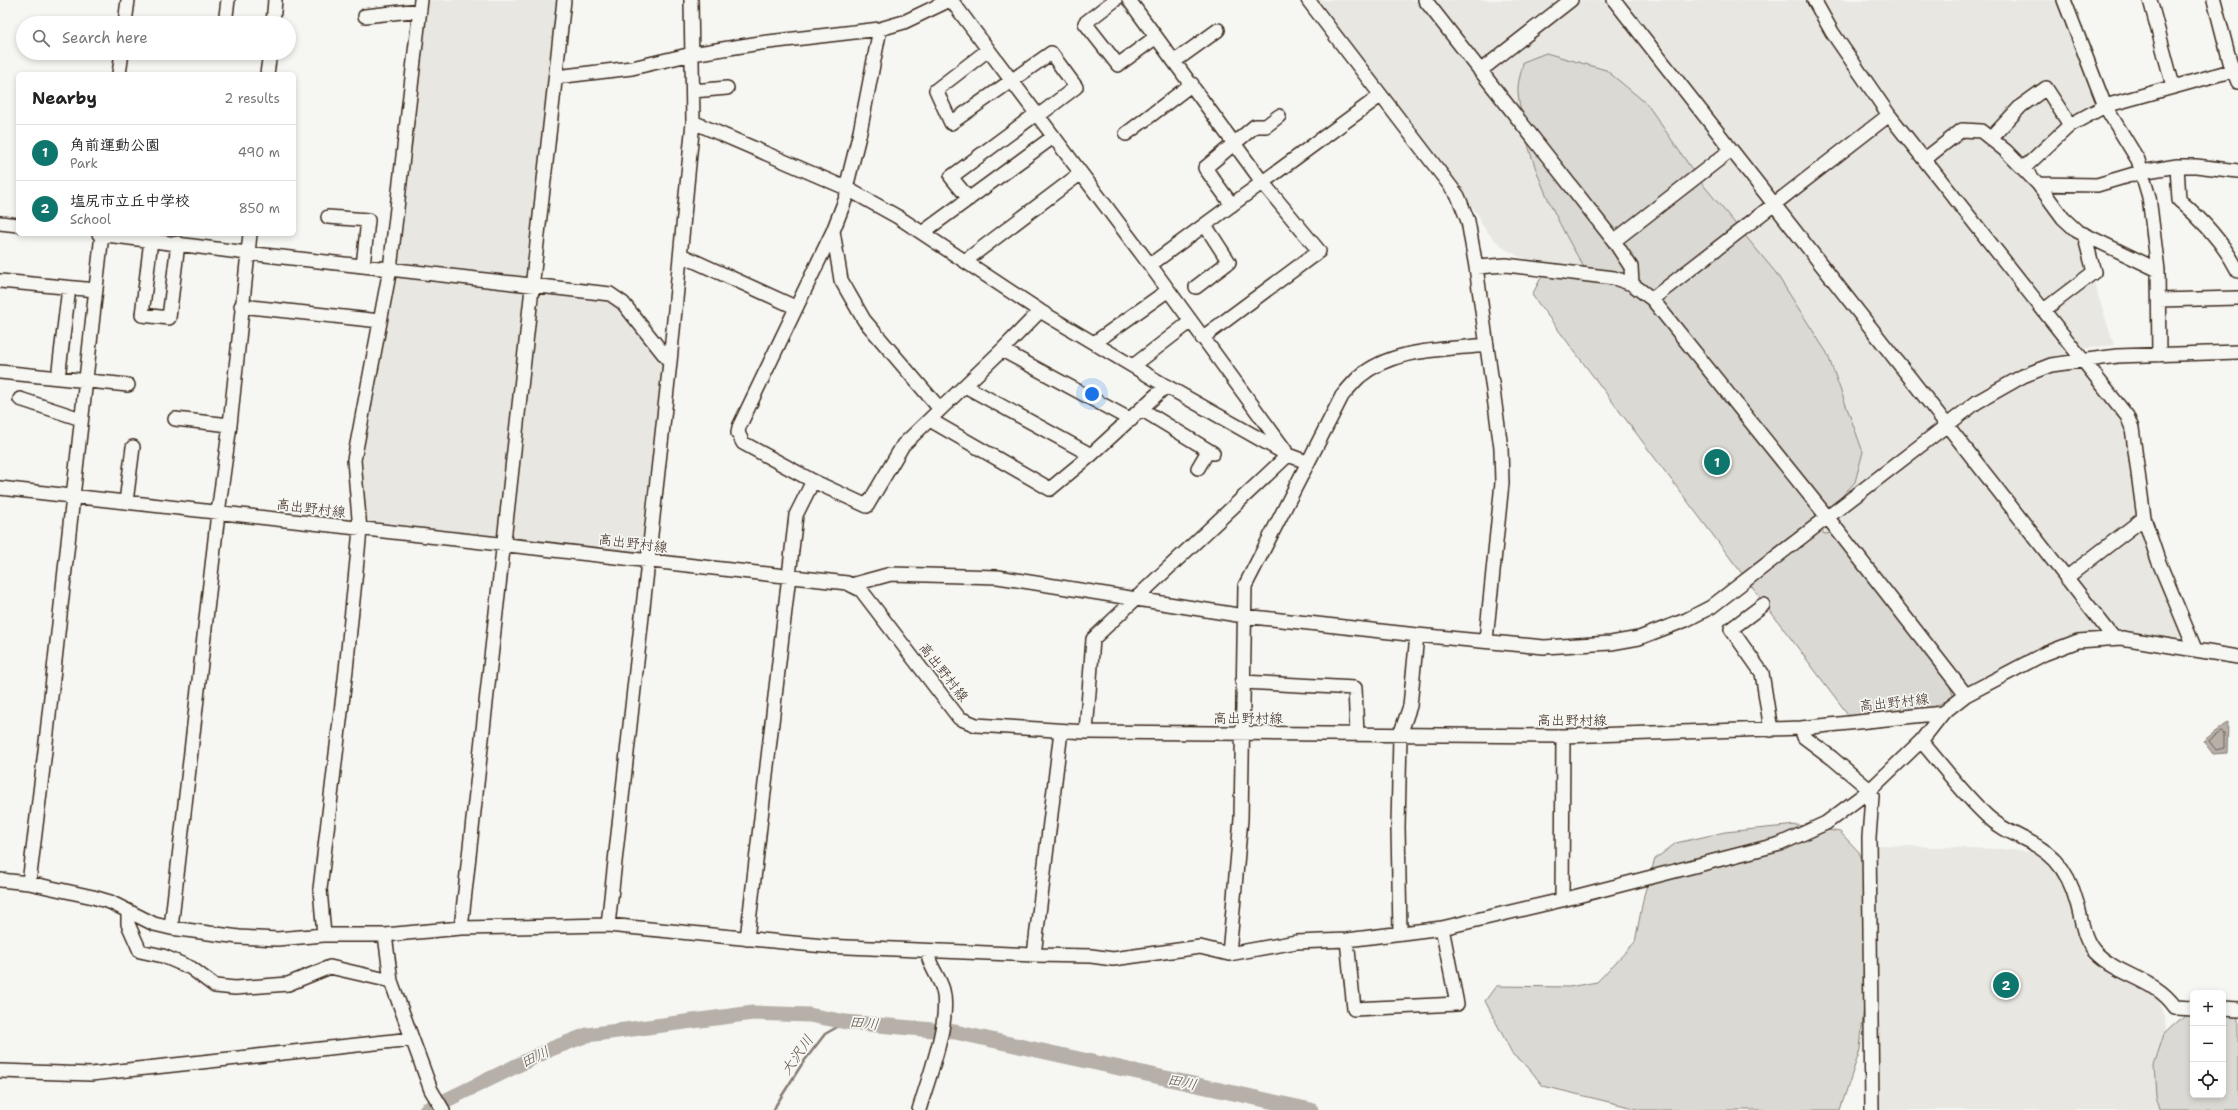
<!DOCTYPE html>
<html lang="en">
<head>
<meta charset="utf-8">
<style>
  :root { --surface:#fff; --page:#f6f6f6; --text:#222; --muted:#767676; --line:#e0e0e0; --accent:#0f766e }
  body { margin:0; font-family:"Shantell Sans","Klee One",sans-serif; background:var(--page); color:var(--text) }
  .controls { position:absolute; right:12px; bottom:12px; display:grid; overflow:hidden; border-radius:6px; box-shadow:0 2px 6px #0003 }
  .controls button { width:36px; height:36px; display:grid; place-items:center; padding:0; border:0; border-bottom:1px solid var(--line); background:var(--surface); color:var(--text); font:20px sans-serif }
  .you { position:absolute; left:1092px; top:394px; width:14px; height:14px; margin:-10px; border:3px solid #fff; border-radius:50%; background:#1a73e8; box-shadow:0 0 0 6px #1a73e833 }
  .badge { display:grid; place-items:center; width:26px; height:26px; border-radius:50%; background:var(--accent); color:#fff; font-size:13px; font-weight:700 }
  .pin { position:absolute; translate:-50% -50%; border:2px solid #fff; box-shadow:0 1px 4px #0006 }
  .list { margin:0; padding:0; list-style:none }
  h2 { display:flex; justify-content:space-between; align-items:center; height:52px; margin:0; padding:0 16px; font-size:17px }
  h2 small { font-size:13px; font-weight:400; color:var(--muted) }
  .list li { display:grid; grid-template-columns:26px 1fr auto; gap:12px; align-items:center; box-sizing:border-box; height:56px; padding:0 16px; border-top:1px solid var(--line) }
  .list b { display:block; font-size:15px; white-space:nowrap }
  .list p { margin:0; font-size:13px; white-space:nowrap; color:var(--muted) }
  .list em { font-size:13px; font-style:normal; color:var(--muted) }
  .icon { flex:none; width:22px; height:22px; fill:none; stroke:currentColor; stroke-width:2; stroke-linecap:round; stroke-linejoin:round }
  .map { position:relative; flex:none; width:2238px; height:1110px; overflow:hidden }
  .search { position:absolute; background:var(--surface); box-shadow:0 2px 6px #0003; left:16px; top:16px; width:280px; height:44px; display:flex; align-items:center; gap:10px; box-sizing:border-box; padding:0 14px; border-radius:22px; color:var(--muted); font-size:15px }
  .panel { position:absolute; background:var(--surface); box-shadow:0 2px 6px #0003; left:16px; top:72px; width:280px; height:164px; border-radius:6px }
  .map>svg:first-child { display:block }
</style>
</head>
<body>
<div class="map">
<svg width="2238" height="1110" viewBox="0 0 2238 1110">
  <rect width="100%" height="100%" fill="#f6f6f2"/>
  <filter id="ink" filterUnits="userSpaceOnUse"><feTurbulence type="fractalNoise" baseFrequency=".025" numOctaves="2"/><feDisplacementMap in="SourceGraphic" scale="8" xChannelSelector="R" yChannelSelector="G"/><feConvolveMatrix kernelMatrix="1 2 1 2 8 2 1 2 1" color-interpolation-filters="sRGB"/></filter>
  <g filter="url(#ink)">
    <!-- built -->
    <path fill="#e8e7e2" d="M422,0H558L528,276L524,280L393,266Z
      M1314,0H2059L2099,99L2097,104L2050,132L2018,167L2080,239L2114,345L2087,348L2068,347L2124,423L2128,437L2134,494L2189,638L2185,644L2099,634L1971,688L1927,710L1850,717L1532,295L1549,264L1530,261L1516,255L1505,249L1491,236L1480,222L1481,219L1387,92L1327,12L1325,14Z
      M393,274L526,290L498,539L362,524L359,460Z
      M536,290L607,297L620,307L663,364L641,555L508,541Z
      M1875,845L2001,849L2035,853L2052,867L2059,874L2069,898L2080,940L2092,958L2157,996L2165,1017L2169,1110H1876Z"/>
    <!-- green -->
    <path fill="#dad9d3" stroke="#8a8278" d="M1546,53L1606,70L1647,104L1700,181L1776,273L1827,353L1863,452L1855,482L1831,508L1813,519L1824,534L1833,533L1946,677L1954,697L1927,710L1850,717L1532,295L1543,274L1591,279C1557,223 1524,159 1518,92C1517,83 1522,71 1523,62Z
      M1797,825L1840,832L1859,852L1866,869L1868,959L1860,1050L1840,1110H1642L1543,1086L1528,1067L1513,1055L1485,1001L1496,986L1569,987L1597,982L1635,942L1644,895L1655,859L1676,843L1725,832Z
      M2223,1010L2238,1013V1110H2160L2156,1096L2154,1065L2164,1034L2187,1013L2193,1012V1095H2223Z"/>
    <!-- water -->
    <path fill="#b6b0a9" stroke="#857a71" d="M2228,722L2227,753L2213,754L2203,741Z"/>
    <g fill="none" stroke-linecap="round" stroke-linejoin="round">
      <!-- shore -->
      <path stroke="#6c6056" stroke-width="1" d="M2221,732L2224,734V748L2216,750L2209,741Z"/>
      <!-- stream -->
      <path stroke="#857a71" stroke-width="2.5" d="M774,1110L776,1105L802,1064L825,1034L846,1022"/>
      <!-- river -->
      <path stroke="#b6b0a9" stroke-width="15" d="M426,1110L551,1049L587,1035L753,1013L809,1015L846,1022L955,1032L1311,1110"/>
      <defs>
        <path id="minor" d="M951,0L1150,265L1285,450
          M1115,0L1085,23L1118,65L1156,37
          M1129,0L1263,183L1319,251L1202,338
          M1308,0L1458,196L1468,221L1476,267L1506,265L1614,278L1632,284L1652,299L1828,518L1966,695
          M1425,0L1614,241L1631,267L1632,284
          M1614,0L2113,637
          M1814,0L1832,32L1889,115L2127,416L2132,428L2144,518L2158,560L2195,649
          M2064,0L2105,106L2138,160L2149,197L2158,270L2159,355
          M2150,0L2173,86
          M2214,0L2230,62L2238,82
          M365,16L420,10
          M125,23L128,0
          M225,23L228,0
          M273,23L275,0
          M988,50L936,90L951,123L1051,53L1076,87L1038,116
          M1175,61L1218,30
          M1480,71L1571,0
          M119,74L122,53
          M267,74L270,53
          M556,77L632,68L692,54L760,43L880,29L904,22L950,0
          M693,91L727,88
          M693,122L846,188L898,217L1040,311L1166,386L1288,455L1307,462
          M1126,134L1192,84
          M1991,138L2021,106L2046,88L2070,125
          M1925,159L1962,130L1981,131L2006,151L2038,184L2063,218L2077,231L2158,270
          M2177,166L2179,200C2204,221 2223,242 2238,271
          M2024,168L2070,125L2105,106L2238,69
          M2038,184L2097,185L2141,172L2177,166H2196L2238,171
          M846,188L860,132L880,29
          M849,190L833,231L739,427L738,433L743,443L813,481L867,506L903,445L1002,350L1040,311
          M969,199L951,177L1036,114
          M1232,205L1205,168L1255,126H1266L1279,116
          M328,217L368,220L363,266
          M0,223L18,225
          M833,231L841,280L864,320L940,409
          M922,233L1053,137
          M99,234L247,253L610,294L623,303L670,362
          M151,240L142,315L169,318L178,243
          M1614,241L1731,150
          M681,255L795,307
          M965,261L1081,173
          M1150,265L1380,96
          M1476,267L1501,448L1502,483L1486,640
          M0,281L96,290
          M1196,287L1229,262L1205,225
          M1652,299L1889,115
          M2159,300L2238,298
          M241,306L380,321
          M2044,310L2094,272L2084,234
          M1094,343L1167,291
          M1002,350L1131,420
          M1133,366L1190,322
          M0,372L128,385
          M58,378L69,288
          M965,386L1091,455
          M20,399L81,419
          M1141,409L1213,453
          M175,419L230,425
          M930,420L1050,489L1091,455L1166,386
          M1198,468L1208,451
          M0,488L847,583L861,590L959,718L976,725L1086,732L1563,736L1801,728L1943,713
          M126,502L133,447
          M2066,578L2144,518
          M851,585L891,574L998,577L1244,616L1417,635L1544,647L1611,643L1639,638L1686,620L1711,607L1977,402L2023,376L2051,365L2117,356L2238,352
          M1763,605L1731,629L1762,673L1771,730
          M1242,682L1355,688L1357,734
          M1801,728L1804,737L1832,758L1870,790L1872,796L1869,838L1872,1110
          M1086,732L1093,639L1288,455
          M1921,741C1943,766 1963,794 1987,816C2008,836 2035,839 2055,860C2066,872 2073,888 2077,903C2082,920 2083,940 2096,953C2120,977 2155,978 2175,1007L2193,1008
          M0,880L29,883L93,897L110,902L154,924L171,928L239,937L277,939L324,935H385L461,928L608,925L824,946L1034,955L1091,956L1113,959L1200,947L1229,954L1296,942L1347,940L1442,928L1562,900L1780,844L1826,823L1870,790L1921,741L1943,713L1966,695L2044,654L2078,641L2122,638L2238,657
          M29,883L45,751L102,234
          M1562,900L1563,736
          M128,912V924L140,951L163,956L191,968L215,986L235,988L288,984L330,967L391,981
          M608,925L670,362L693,122L691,0
          M171,928L218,513L230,425L250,234
          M461,928L564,0
          M1400,932L1398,827L1400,735L1410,706L1417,635
          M324,935L320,889L346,670L360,530L354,460L390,269L421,0
          M385,935L391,981L431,1090L443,1110
          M747,939L796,515L813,481
          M1347,940L1354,1009L1457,1004L1442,928
          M1229,954L1241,819L1245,586L1342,396C1347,390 1353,383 1359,377C1393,348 1444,350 1487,345
          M1034,955L1061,731
          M2223,1008L2238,1009
          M0,1071L91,1074L412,1039
          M919,1110C928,1079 951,1021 943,990C940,979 932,969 929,959"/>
      </defs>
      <!-- minor casing -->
      <use href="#minor" stroke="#3b2a1e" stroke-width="16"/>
      <!-- minor -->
      <use href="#minor" stroke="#f6f6f2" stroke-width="13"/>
    </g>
  </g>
  <g text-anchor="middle" stroke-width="3.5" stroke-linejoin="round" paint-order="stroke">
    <!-- street labels -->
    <g font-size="14" fill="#3b2a1e" stroke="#f6f6f2">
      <text transform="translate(311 508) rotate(7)" y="5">高出野村線</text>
      <text transform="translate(633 543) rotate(7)" y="5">高出野村線</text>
      <text transform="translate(944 672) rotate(52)" y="5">高出野村線</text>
      <text transform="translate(1894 702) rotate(-6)" y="5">高出野村線</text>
      <text x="1248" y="723">高出野村線</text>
      <text x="1572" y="725">高出野村線</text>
    </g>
    <!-- water labels -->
    <g font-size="15" font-style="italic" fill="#605248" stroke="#f6f6f2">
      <text transform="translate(864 1023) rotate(6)" y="5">田川</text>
      <text transform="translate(797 1055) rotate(-55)" y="5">大沢川</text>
      <text transform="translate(535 1057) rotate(-26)" y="5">田川</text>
      <text transform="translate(1182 1082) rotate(12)" y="5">田川</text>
    </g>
  </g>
</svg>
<div class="controls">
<button>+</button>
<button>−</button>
<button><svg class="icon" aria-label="locate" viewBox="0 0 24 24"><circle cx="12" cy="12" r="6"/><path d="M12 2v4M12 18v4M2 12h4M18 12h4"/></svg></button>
</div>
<div class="you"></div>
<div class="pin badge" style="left:1717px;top:462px">1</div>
<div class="pin badge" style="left:2006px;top:985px">2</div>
<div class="search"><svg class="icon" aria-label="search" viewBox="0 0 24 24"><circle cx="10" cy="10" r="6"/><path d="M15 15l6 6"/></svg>Search here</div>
<section class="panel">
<h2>Nearby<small>2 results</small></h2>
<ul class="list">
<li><span class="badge">1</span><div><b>角前運動公園</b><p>Park</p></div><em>490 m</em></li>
<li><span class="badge">2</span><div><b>塩尻市立丘中学校</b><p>School</p></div><em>850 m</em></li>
</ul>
</section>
</div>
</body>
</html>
